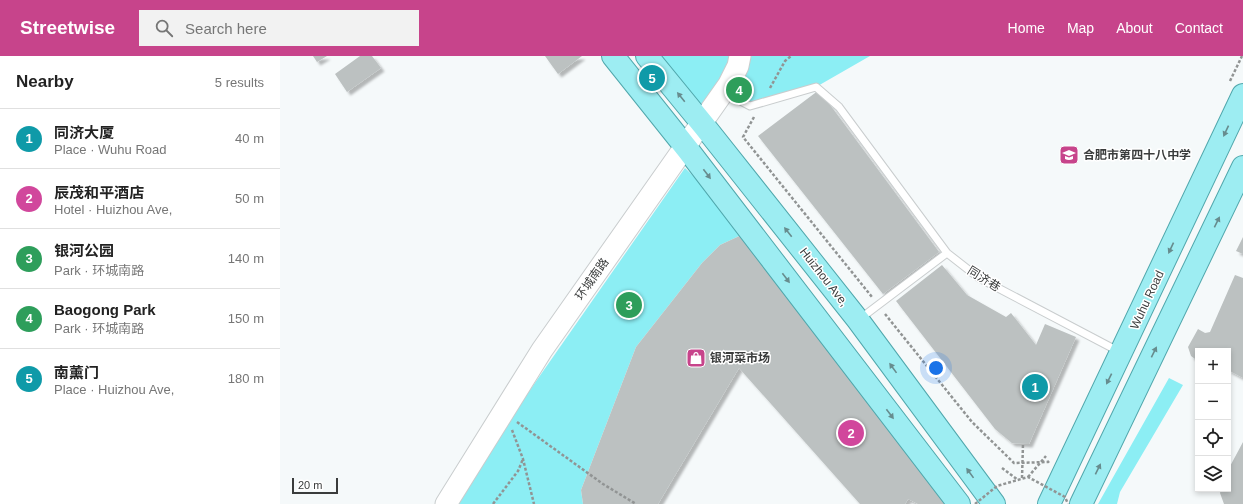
<!DOCTYPE html>
<html lang="en">
<head>
<meta charset="utf-8">
<style>
  :root { --surface:#fff; --page:#f2f2f2; --text:#222; --muted:#767676; --line:#e0e0e0; --accent:#c7448b }
  body { margin:0; font-family:Helvetica,"Noto Sans SC",sans-serif; background:var(--page); color:var(--text) }
  .controls { position:absolute; right:12px; bottom:12px; display:grid; overflow:hidden; border-radius:0px; box-shadow:0 2px 6px #0003 }
  .controls button { width:36px; height:36px; display:grid; place-items:center; padding:0; border:0; border-bottom:1px solid var(--line); background:var(--surface); color:var(--text); font:20px sans-serif }
  .scale { position:absolute; left:12px; bottom:10px; width:46px; box-sizing:border-box; padding-left:4px; border:2px solid #3a3c3c; border-top:0; font-size:11px; line-height:14px; white-space:nowrap; color:#3a3c3c; -webkit-text-stroke:3px #fff; paint-order:stroke }
  .you { position:absolute; left:656px; top:312px; width:14px; height:14px; margin:-10px; border:3px solid #fff; border-radius:50%; background:#1a73e8; box-shadow:0 0 0 6px #1a73e833 }
  .badge { display:grid; place-items:center; width:26px; height:26px; border-radius:50%; background:var(--accent); color:#fff; font-size:13px; font-weight:700 }
  .pin { position:absolute; translate:-50% -50%; border:2px solid #fff; box-shadow:0 1px 4px #0006 }
  .list { margin:0; padding:0; list-style:none }
  h2 { display:flex; justify-content:space-between; align-items:center; height:52px; margin:0; padding:0 16px; font-size:17px }
  h2 small { font-size:13px; font-weight:400; color:var(--muted) }
  .list li { display:grid; grid-template-columns:26px 1fr auto; gap:12px; align-items:center; box-sizing:border-box; height:60px; padding:0 16px; border-top:1px solid var(--line) }
  .list b { display:block; font-size:15px; white-space:nowrap }
  .list p { margin:0; font-size:13px; white-space:nowrap; color:var(--muted) }
  .list em { font-size:13px; font-style:normal; color:var(--muted) }
  .icon { flex:none; width:22px; height:22px; fill:none; stroke:currentColor; stroke-width:2; stroke-linecap:round; stroke-linejoin:round }
  .map { position:relative; flex:none; width:963px; height:448px; overflow:hidden }
  header { display:flex; align-items:center; gap:24px; box-sizing:border-box; height:56px; padding:0 20px; background:var(--accent); color:#fff }
  header strong { font-size:19px }
  nav { display:flex; gap:22px; margin-inline-start:auto; font-size:14px }
  .search { width:280px; height:36px; background:var(--page); display:flex; align-items:center; gap:10px; box-sizing:border-box; padding:0 14px; border-radius:0px; color:var(--muted); font-size:15px }
  main { display:flex }
  aside { flex:1; background:var(--surface) }
  .map>svg:first-child { display:block }
</style>
</head>
<body>
<header>
<strong>Streetwise</strong>
<div class="search"><svg class="icon" aria-label="search" viewBox="0 0 24 24"><circle cx="10" cy="10" r="6"/><path d="M15 15l6 6"/></svg>Search here</div>
<nav><a>Home</a><a>Map</a><a>About</a><a>Contact</a></nav>
</header>
<main>
<aside>
<h2>Nearby<small>5 results</small></h2>
<ul class="list">
<li><span class="badge" style="background:#0f9aa8">1</span><div><b>同济大厦</b><p>Place · Wuhu Road</p></div><em>40 m</em></li>
<li><span class="badge" style="background:#d1479c">2</span><div><b>辰茂和平酒店</b><p>Hotel · Huizhou Ave,</p></div><em>50 m</em></li>
<li><span class="badge" style="background:#2e9e5b">3</span><div><b>银河公园</b><p>Park · 环城南路</p></div><em>140 m</em></li>
<li><span class="badge" style="background:#2e9e5b">4</span><div><b>Baogong Park</b><p>Park · 环城南路</p></div><em>150 m</em></li>
<li><span class="badge" style="background:#0f9aa8">5</span><div><b>南薰门</b><p>Place · Huizhou Ave,</p></div><em>180 m</em></li>
</ul>
</aside>
<div class="map">
<svg width="963" height="448" viewBox="0 0 963 448">
  <defs>
    <filter id="shadow"><feDropShadow dx="3.5" dy="3.5" stdDeviation="1" flood-color="#0004"/></filter>
  </defs>
  <rect width="100%" height="100%" fill="#f5f9fa"/>
  <!-- green -->
  <path fill="#8ceef4" d="M367,0H590L536,31L470,50L447,38L425,71Z
    M405,112L470,175L440,189L422,207L356,291L301,434L303,448H174L236,354Z
    M889,322L903,329L840,436L837,448H818Z"/>
  <!-- building -->
  <path fill="#bcc1c1" filter="url(#shadow)" d="M33,0H47L37,6Z
    M80,0H92L101,12L67,36L55,18Z
    M265,0H302L278,18Z
    M539,34L659,196L603,238L478,80Z
    M470,175L679,448H638L628,443L625,448H580L459,312L378,448H303L301,434L356,291L422,207L440,189Z
    M963,181V198L956,195Z
    M662,209L687,239L726,261L731,257L756,289L765,268L796,281L749,388L732,387L715,373L616,245Z
    M955,219L963,222V322L948,314V295H918V305L911,300L908,291L918,273L925,277L930,276Z
    M963,386V448H944L940,437L941,433H948V414Z"/>
  <g fill="none" stroke-linecap="round" stroke-linejoin="round">
    <defs>
      <path id="lane" d="M447,38L470,50L536,31L559,51L667,197
        M581,262L667,197L699,222L838,295"/>
      <path id="secondary" d="M166,448L262,294L449,28L458,10L460,0"/>
      <path id="primary" d="M333,0L408,94L679,448
        M367,0L425,71L578,264L714,448
        M769,448L963,39
        M801,448L963,111"/>
    </defs>
    <!-- lane casing -->
    <use href="#lane" stroke="#c9cdce" stroke-width="9"/>
    <!-- secondary casing -->
    <use href="#secondary" stroke="#c9cdce" stroke-width="23"/>
    <!-- primary casing -->
    <use href="#primary" stroke="#50a7ac" stroke-width="24"/>
    <!-- path -->
    <path stroke="#919494" stroke-width="2.5" stroke-dasharray="3 2" stroke-linecap="butt" d="M950,25L962,0
      M490,32L505,5L511,0
      M474,61L463,81L592,241
      M605,258L692,366L734,407L768,406L769,405
      M237,366L323,428L356,448
      M232,374L243,403L254,448
      M722,412L738,424
      M748,421L766,400
      M742,422L743,388
      M213,448L238,415L243,403"/>
    <!-- lane -->
    <use href="#lane" stroke="#fff" stroke-width="7"/>
    <!-- secondary -->
    <use href="#secondary" stroke="#fff" stroke-width="21"/>
    <!-- primary -->
    <use href="#primary" stroke="#9dedf2" stroke-width="22"/>
    <!-- path-bridge -->
    <path stroke="#919494" stroke-width="2.5" stroke-dasharray="3 2" stroke-linecap="butt" d="M695,448L717,430L748,421L785,441L788,448"/>
  </g>
  <!-- one-way arrows -->
  <defs><path id="oneway-solid" d="M-6-.8H1V-3.2L6.5 0L1 3.2V.8H-6Z"/></defs>
  <g fill="#678c8e">
    <use href="#oneway-solid" transform="translate(401 41) rotate(-129)"/>
    <use href="#oneway-solid" transform="translate(946 75) rotate(115)"/>
    <use href="#oneway-solid" transform="translate(427 118) rotate(53)"/>
    <use href="#oneway-solid" transform="translate(937 166) rotate(-64)"/>
    <use href="#oneway-solid" transform="translate(508 176) rotate(-128)"/>
    <use href="#oneway-solid" transform="translate(891 192) rotate(115)"/>
    <use href="#oneway-solid" transform="translate(506 222) rotate(53)"/>
    <use href="#oneway-solid" transform="translate(874 296) rotate(-64)"/>
    <use href="#oneway-solid" transform="translate(613 312) rotate(-126)"/>
    <use href="#oneway-solid" transform="translate(829 323) rotate(116)"/>
    <use href="#oneway-solid" transform="translate(610 358) rotate(53)"/>
    <use href="#oneway-solid" transform="translate(818 413) rotate(-64)"/>
    <use href="#oneway-solid" transform="translate(690 417) rotate(-126)"/>
  </g>
  <!-- icons -->
  <defs>
    <symbol id="school-square" viewBox="-11 -11 22 22"><rect x="-9" y="-9" width="18" height="18" rx="4" fill="#c7448b" stroke="#fff"/><path d="M0-5L7-2L0 1L-7-2ZM-4 1L0 2.5L4 1V4Q0 6-4 4Z" fill="#fff"/></symbol>
    <symbol id="shop-square" viewBox="-11 -11 22 22"><rect x="-9" y="-9" width="18" height="18" rx="4" fill="#c7448b" stroke="#fff"/><path d="M-5-2.5h2.3a2.7 3.5 0 0 1 5.4 0H5L5.5 6h-11ZM-1.5-2.5h3a1.5 2.3 0 0 0-3 0Z" fill="#fff"/></symbol>
  </defs>
  <g fill-rule="evenodd">
    <use href="#school-square" x="778" y="88" width="22" height="22"/>
    <use href="#shop-square" x="405" y="291" width="22" height="22"/>
  </g>
  <g text-anchor="middle" stroke-width="3" stroke-linejoin="round" paint-order="stroke">
    <!-- poi labels -->
    <g font-size="12" font-weight="bold" fill="#3a3c3c" stroke="#fff" text-anchor="start">
      <text x="803" y="103">合肥市第四十八中学</text>
      <text x="430" y="306">银河菜市场</text>
    </g>
    <!-- street labels -->
    <g font-size="12" fill="#3a3c3c" stroke="#fff">
      <text transform="translate(544 221) rotate(52)" y="4">Huizhou Ave,</text>
      <text transform="translate(312 223) rotate(-55)" y="4">环城南路</text>
      <text transform="translate(704 223) rotate(32)" y="4">同济巷</text>
      <text transform="translate(867 244) rotate(-65)" y="4">Wuhu Road</text>
    </g>
  </g>
</svg>
<div class="controls">
<button>+</button>
<button>−</button>
<button><svg class="icon" aria-label="locate" viewBox="0 0 24 24"><circle cx="12" cy="12" r="6"/><path d="M12 2v4M12 18v4M2 12h4M18 12h4"/></svg></button>
<button><svg class="icon" aria-label="layers" viewBox="0 0 24 24"><path d="M12 4l9 5-9 5-9-5zM3 14l9 5 9-5"/></svg></button>
</div>
<div class="scale">20 m</div>
<div class="you"></div>
<div class="pin badge" style="left:755px;top:331px;background:#0f9aa8">1</div>
<div class="pin badge" style="left:571px;top:377px;background:#d1479c">2</div>
<div class="pin badge" style="left:349px;top:249px;background:#2e9e5b">3</div>
<div class="pin badge" style="left:459px;top:34px;background:#2e9e5b">4</div>
<div class="pin badge" style="left:372px;top:22px;background:#0f9aa8">5</div>
</div>
</main>
</body>
</html>
